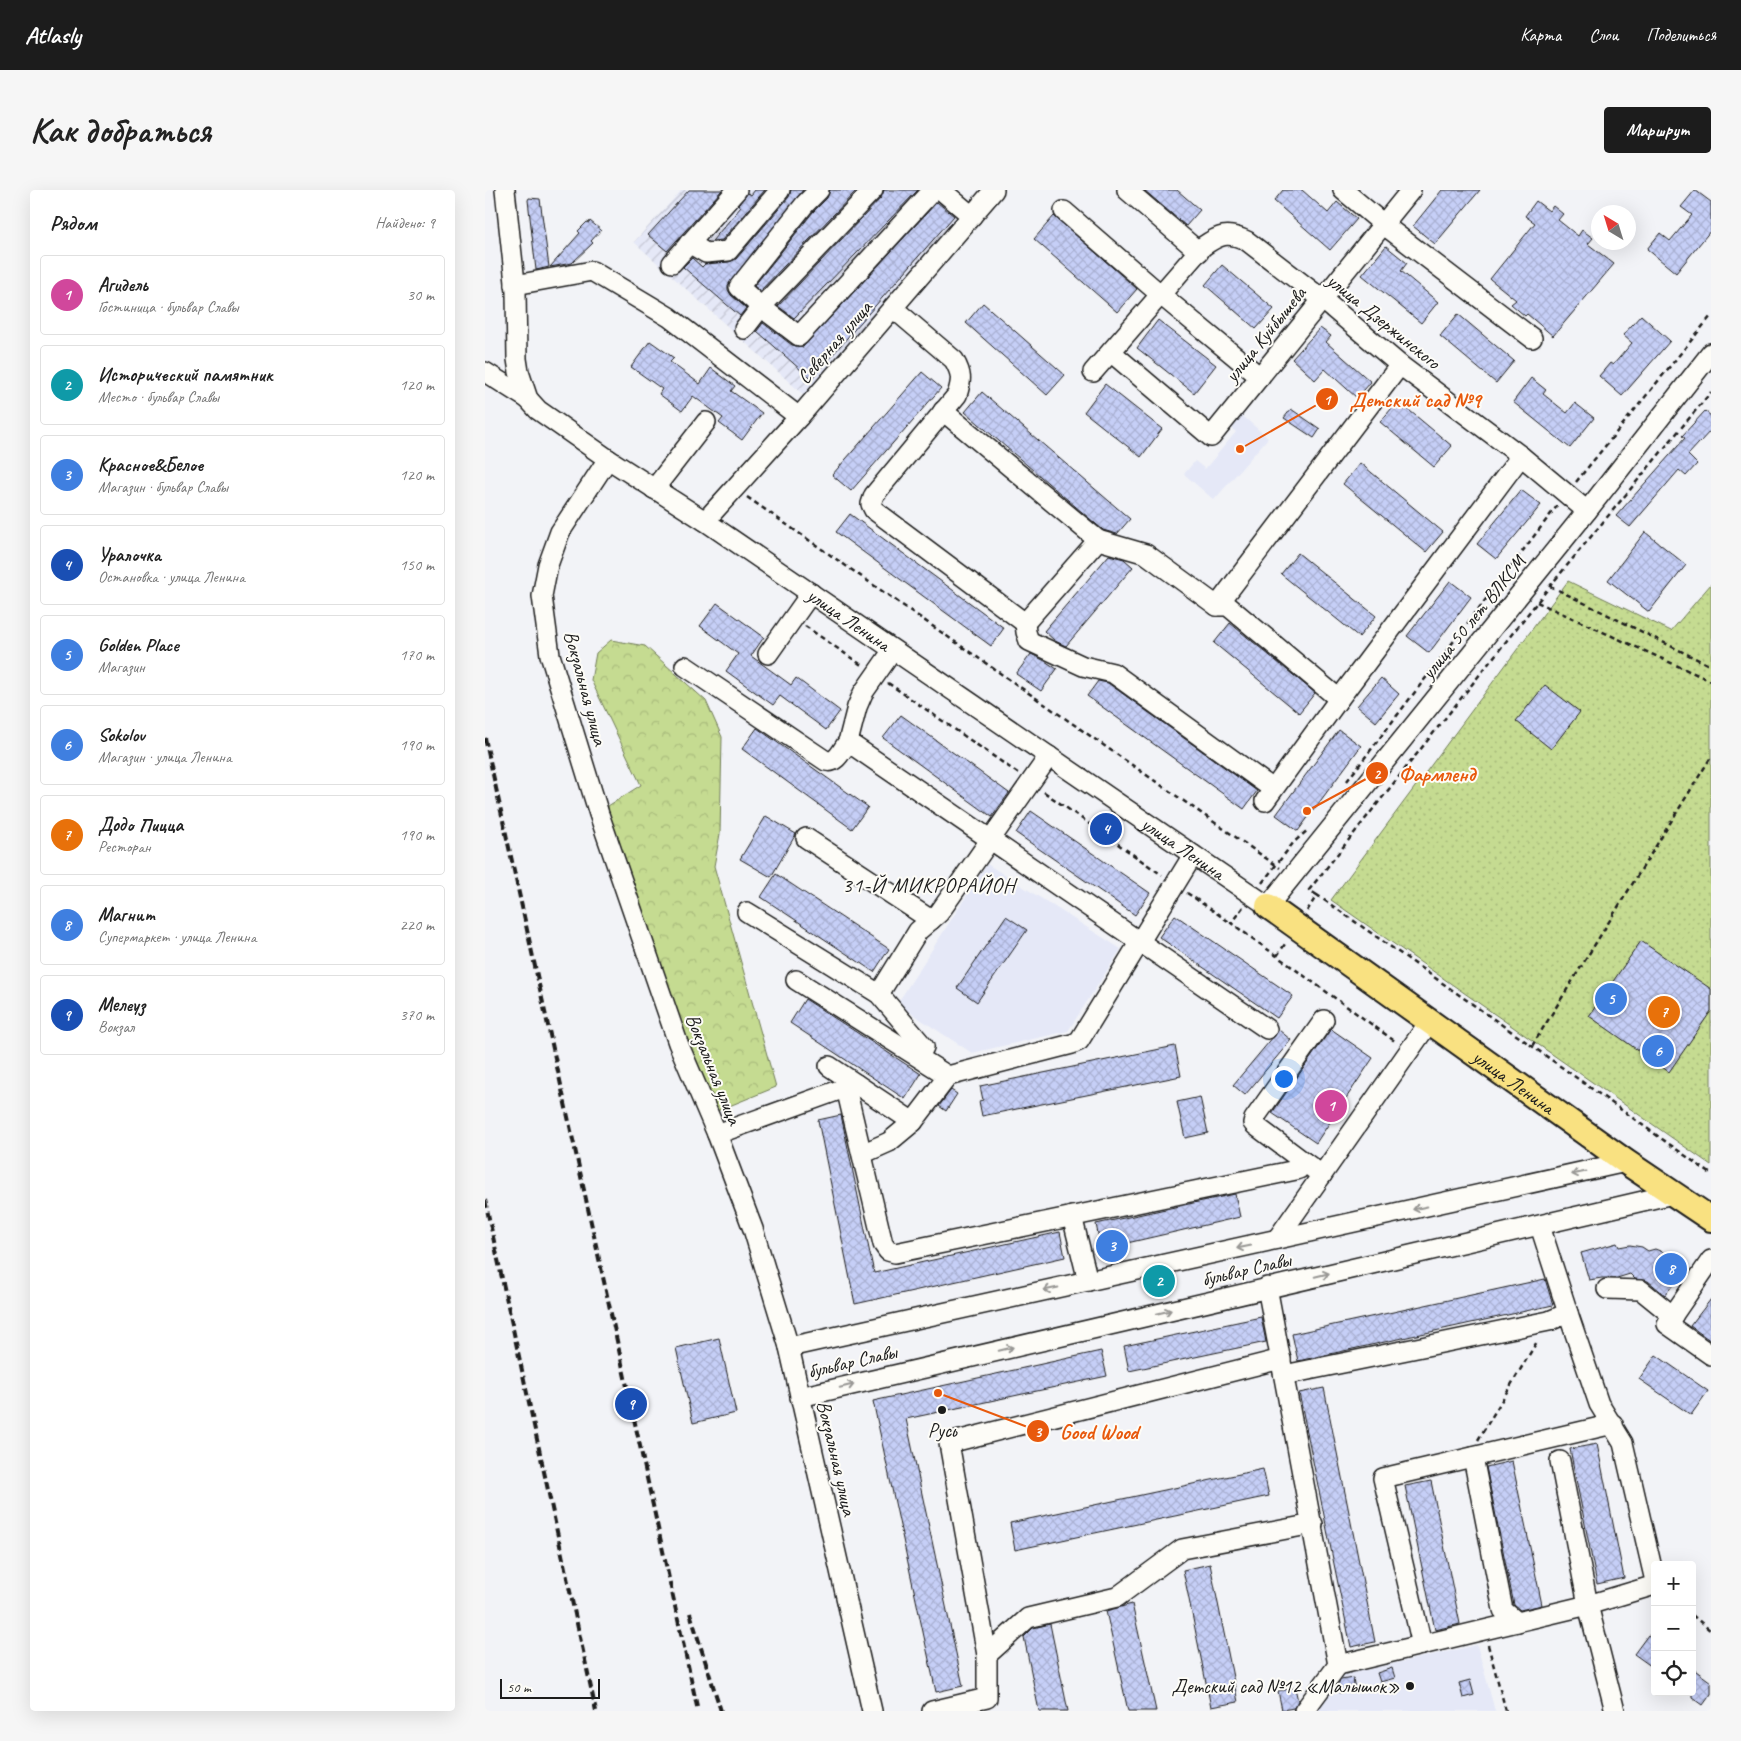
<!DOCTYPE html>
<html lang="ru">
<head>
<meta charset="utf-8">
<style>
  :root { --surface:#fff; --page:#f6f6f6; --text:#222; --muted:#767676; --line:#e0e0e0; --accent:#1c1c1c }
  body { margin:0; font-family:Caveat,sans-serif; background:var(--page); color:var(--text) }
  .controls { position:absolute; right:15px; bottom:15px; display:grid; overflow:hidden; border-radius:5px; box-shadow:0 5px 20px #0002 }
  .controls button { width:45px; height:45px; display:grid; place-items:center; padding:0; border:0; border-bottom:1px solid var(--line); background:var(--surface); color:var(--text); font:25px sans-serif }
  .compass { position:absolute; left:1106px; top:15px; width:45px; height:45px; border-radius:50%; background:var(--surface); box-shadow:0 5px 20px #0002; rotate:322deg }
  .scale { position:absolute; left:15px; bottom:12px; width:100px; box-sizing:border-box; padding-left:5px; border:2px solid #1c1c1c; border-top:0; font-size:14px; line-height:18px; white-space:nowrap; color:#1c1c1c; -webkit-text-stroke:4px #fdfcf7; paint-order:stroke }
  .you { position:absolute; left:798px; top:888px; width:18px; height:18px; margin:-12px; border:4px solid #fff; border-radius:50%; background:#1a73e8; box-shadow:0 0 0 8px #1a73e833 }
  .badge { display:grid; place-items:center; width:32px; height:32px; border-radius:50%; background:var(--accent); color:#fff; font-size:16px; font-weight:700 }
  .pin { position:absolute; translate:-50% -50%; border:2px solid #fff; box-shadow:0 1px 5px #0006 }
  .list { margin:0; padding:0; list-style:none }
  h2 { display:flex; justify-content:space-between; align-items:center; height:65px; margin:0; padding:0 20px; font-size:21px }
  h2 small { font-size:16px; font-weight:400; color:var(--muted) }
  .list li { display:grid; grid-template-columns:32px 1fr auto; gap:15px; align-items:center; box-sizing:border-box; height:80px; margin:0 10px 10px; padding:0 10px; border:1px solid var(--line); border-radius:5px }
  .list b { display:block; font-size:19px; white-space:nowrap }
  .list p { margin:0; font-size:16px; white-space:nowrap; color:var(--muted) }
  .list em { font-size:16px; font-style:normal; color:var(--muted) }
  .icon { flex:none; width:28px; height:28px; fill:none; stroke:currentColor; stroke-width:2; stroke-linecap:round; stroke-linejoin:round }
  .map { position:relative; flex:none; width:1226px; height:1521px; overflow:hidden; border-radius:5px }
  header { display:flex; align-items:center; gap:30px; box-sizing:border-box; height:70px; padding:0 25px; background:var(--accent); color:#fff }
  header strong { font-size:24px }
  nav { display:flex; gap:28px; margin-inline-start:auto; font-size:18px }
  .intro { display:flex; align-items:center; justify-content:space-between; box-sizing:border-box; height:120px; padding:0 30px }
  h1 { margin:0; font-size:35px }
  .button { padding:12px 22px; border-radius:5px; background:var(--accent); color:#fff; font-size:18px; font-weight:700 }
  main { display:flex; gap:30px; padding:0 30px }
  aside { flex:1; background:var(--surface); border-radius:5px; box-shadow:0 5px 20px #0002 }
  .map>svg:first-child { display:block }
</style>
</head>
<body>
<header>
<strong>Atlasly</strong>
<nav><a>Карта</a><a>Слои</a><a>Поделиться</a></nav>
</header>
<div class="intro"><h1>Как добраться</h1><a class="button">Маршрут</a></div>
<main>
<aside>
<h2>Рядом<small>Найдено: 9</small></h2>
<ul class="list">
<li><span class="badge" style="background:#d1479c">1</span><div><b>Агидель</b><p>Гостиница · бульвар Славы</p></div><em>30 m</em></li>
<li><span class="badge" style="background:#0f9aa8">2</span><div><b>Исторический памятник</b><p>Место · бульвар Славы</p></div><em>120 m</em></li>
<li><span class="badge" style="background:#3f7fe0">3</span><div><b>Красное&amp;Белое</b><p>Магазин · бульвар Славы</p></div><em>120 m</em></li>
<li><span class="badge" style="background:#1a4fb4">4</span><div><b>Уралочка</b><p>Остановка · улица Ленина</p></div><em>150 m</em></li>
<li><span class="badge" style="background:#3f7fe0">5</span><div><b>Golden Place</b><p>Магазин</p></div><em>170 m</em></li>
<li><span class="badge" style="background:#3f7fe0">6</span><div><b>Sokolov</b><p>Магазин · улица Ленина</p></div><em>190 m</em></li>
<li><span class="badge" style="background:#e8710a">7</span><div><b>Додо Пицца</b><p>Ресторан</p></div><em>190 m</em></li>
<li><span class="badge" style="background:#3f7fe0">8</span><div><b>Магнит</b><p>Супермаркет · улица Ленина</p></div><em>220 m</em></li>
<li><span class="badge" style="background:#1a4fb4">9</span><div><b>Мелеуз</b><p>Вокзал</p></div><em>370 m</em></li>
</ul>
</aside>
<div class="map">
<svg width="1226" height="1521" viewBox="0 0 1226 1521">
  <defs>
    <pattern id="industrial-furrows" width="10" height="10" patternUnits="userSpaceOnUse" patternTransform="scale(1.25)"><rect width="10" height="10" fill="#e5e8f7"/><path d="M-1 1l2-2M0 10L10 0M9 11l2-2" fill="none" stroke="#c4c6d3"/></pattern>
    <pattern id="forest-crowns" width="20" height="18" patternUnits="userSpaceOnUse" patternTransform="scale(1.25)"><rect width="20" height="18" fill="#c5db91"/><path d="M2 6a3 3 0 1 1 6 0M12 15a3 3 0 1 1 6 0" fill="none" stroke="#a9bb7c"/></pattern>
    <pattern id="park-dots" width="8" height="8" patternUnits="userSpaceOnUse" patternTransform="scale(1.25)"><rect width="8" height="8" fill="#c5db91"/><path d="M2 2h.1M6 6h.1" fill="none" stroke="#a9bb7c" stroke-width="1.8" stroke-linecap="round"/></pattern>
    <pattern id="building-cross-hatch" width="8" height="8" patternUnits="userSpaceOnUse" patternTransform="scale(1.25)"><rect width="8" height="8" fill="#c6cff7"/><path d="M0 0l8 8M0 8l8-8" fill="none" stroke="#aab1d3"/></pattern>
  </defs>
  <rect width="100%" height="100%" fill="#f2f3f7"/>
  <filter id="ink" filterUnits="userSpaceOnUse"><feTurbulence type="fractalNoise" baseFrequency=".02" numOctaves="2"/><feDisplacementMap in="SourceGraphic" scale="10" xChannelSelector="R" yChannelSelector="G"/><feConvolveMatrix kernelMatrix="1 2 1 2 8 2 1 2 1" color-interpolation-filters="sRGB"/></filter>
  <g filter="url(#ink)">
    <!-- built -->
    <path fill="#e5e8f7" d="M752,221L783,248L729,310L699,284L710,271L720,279L751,242L742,233Z
      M502,674L636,759L583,841L487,863L412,814Z
      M992,1455L1010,1521H831L853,1486Z"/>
    <!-- industrial -->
    <path fill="url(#industrial-furrows)" d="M197,0H455L480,24L322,208L149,52Z"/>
    <!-- forest -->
    <path fill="url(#forest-crowns)" stroke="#707c56" d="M126,450L160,456L221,511L237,547L235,644L229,676L291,897L227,923L124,632L123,616L156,595L106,490L111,463Z"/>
    <!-- park -->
    <path fill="url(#park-dots)" stroke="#707c56" d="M1083,391L1186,441L1226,394V975L846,710Z"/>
    <!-- building -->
    <path fill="url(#building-cross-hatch)" stroke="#1c1c1c" d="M204,0H237L182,61L163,45Z
      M270,0H280L237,50L227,51L256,17L253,15L263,3L266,5Z
      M306,0H318L243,95V100L246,105L261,118L255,126L198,77L207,68L217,77L220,74L244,72L251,69L304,7Z
      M345,0H372L275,101L269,96L328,22L342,8Z
      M399,0H433L309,128L293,116L396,8Z
      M659,0H692L715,20L701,36Z
      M798,0H817L843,23L852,12L872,29L845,60L789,11Z
      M957,0H995L950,54L928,36Z
      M1210,0L1226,12V40L1191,83L1162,59L1175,43L1185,51L1207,25L1196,17Z
      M44,8L55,9L64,77L51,80L43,10Z
      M1051,11L1064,21L1068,16L1078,24L1073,30L1093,46L1097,40L1108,48L1103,54L1129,74L1068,146L1042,124L1040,126L1026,114L1031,110L1005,89L1050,33L1040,26Z
      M452,12L469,26L326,189L272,141L278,133L307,155L318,157Z
      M569,26L652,99L632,122L549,49Z
      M105,31L116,40L106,51L108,53L87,73L65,77L95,43L93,41L102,32L104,33Z
      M901,56L922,73L916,81L953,112L936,133L877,85Z
      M737,75L789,119L771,139L720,95Z
      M498,113L580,185L562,205L481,133Z
      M973,124L1029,171L1011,193L955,146Z
      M1156,125L1185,151L1137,206L1114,186L1125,173L1128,175L1147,153L1138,145Z
      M673,130L731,175L709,203L652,158Z
      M835,138L846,146L841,152L886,192L872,208L840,179L830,190L807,169Z
      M165,151L189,168L185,172L215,194L226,178L250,196L246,201L277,223L257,250L234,233L238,228L208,206L197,221L174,204L177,199L146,177Z
      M437,182L456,198L366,301L347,285Z
      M1046,188L1061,200L1058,204L1082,223L1090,213L1109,228L1085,258L1028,212Z
      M620,194L677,239L656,267L599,222Z
      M497,202L645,329L632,344L618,340L480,222Z
      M913,211L967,256L949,277L895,232Z
      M806,219L835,239L829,248L799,228Z
      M1220,221L1226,226V240L1203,265L1212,274L1201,286L1194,280L1145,337L1131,326L1200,248L1197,246Z
      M875,273L958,342L941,362L858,294Z
      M1036,300L1056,315L1011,369L992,354Z
      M365,324L519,438L506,456L351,342Z
      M1160,342L1201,375L1164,422L1123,390Z
      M813,363L891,426L874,447L796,384Z
      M624,365L639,369L648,377L581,456L570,451L559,441Z
      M965,391L986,407L944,463L922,446Z
      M232,413L279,447L266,466L306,495L311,488L355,521L341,540L295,506L288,515L241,481L253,464L215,436Z
      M745,433L830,503L814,523L729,453Z
      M546,464L560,471L572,479L556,501L531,484Z
      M896,488L914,504L891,532L872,516Z
      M613,491L623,493L772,601L759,619L602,506Z
      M1060,495L1095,522L1066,559L1031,531Z
      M416,525L524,603L507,627L398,548Z
      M272,538L383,617L367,639L257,559Z
      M854,540L876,556L813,641L791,625Z
      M546,621L665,703L650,725L531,643Z
      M281,626L311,644L286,687L255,669Z
      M291,684L404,759L389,782L276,707Z
      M690,725L808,806L792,828L674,747Z
      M521,726L542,740L492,812L472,798Z
      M1156,751L1226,799V821L1184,882L1104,826Z
      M320,809L436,884L420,909L305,833Z
      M846,839L888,868L831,953L787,923Z
      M794,840L806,850L760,905L748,895Z
      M690,856L696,886L497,926L494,911L498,910L495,896Z
      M466,900L472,904L461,921L454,916Z
      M715,907L723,943L700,948L692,912Z
      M356,925L389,1083L575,1042L580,1067L370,1114L333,930Z
      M750,1004L755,1027L616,1059L611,1034Z
      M1132,1053L1134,1057L1145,1055L1157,1057L1163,1061L1170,1059L1188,1066L1202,1077L1180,1105L1163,1091L1150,1089L1145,1084L1132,1088H1117L1104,1090L1096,1063Z
      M1060,1089L1068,1115L813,1171L807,1144Z
      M1226,1109V1151L1205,1136Z
      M776,1127L781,1152L644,1181L639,1156Z
      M234,1148L251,1223L208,1233L191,1158Z
      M616,1161L622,1186L421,1229L478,1496L451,1502L388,1211Z
      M1171,1165L1223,1201L1206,1225L1154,1189Z
      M839,1198L890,1452L866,1457L814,1203Z
      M1112,1254L1139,1388L1112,1394L1085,1259Z
      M1027,1271L1057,1415L1035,1420L1029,1415L1001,1277Z
      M778,1279L784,1306L530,1360L525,1333Z
      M946,1291L975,1434L950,1440L920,1296Z
      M725,1374L753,1512L726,1517L698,1380Z
      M647,1414L671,1521H643L621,1421Z
      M565,1434L583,1521H554L539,1447L548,1438Z
      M1163,1445L1170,1449V1479L1149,1464Z
      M907,1478L910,1488L895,1492L892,1483Z
      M1207,1478L1226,1492V1504L1218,1515L1207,1507Z
      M868,1488L870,1500L854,1503L852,1495L856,1490Z
      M985,1490L989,1505L978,1508L974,1493Z
      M810,1498L813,1511L809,1518L797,1520L793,1501Z"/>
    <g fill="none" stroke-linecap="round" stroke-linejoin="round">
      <defs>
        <g id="minor">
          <path id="s1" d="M20,0L31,102L32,169L34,182L43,209L53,220L123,269L220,331L783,716L1102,321L1226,163"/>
          <path d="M334,0L320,14L254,97L276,117L314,146L448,0"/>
          <path d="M456,0L487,26"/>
          <path d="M642,0L714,62"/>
          <path d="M858,0L903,38L1047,148"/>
          <path d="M579,21L676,105L775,187"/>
          <path d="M204,53L221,63L243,61L295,0"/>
          <path d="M187,73L252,0"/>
          <path d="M30,95L107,81L184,127L314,227"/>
          <path d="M408,118L469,170C477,184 477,190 472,205L389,305L386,314L389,320L540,433L613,350L661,364L732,416H743L854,509"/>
          <path d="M259,139L276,117L388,0"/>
          <path d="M626,162L726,247L926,0"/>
          <path d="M0,182L43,209"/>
          <path d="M608,182L717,57C734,45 742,41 762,51L837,109L915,175L1036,266L1102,321"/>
          <path d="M458,221L613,350"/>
          <path d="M123,269L75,342L63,375L57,406L65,465L114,624L193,853L232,944L268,1039L304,1157L387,1521"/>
          <path d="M169,299L221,232"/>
          <path d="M220,331L314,227L509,0"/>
          <path d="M732,416L915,175"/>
          <path d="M540,433L541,442L544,451L598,476L628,483L788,599"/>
          <path d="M283,464L326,403"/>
          <path d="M200,476L341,571C352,574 357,559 363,552L782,839"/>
          <path d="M363,552L372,517L378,503L408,460"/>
          <path d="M780,611L854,509L1036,266"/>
          <path d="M321,648L446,730"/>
          <path d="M262,722L394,804L439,857L434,867"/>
          <path d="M311,790L463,886"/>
          <path d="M394,804L433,741L454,723L564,566"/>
          <path d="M344,876L371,894"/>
          <path d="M361,898L398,1054L403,1061L410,1063L811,980L814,979L819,972L837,985"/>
          <path d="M232,944L371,894L428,932L463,886L587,854L594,851L708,665"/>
          <path d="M377,964L404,952L428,932"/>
          <path d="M819,972L771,936L768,933L769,929L839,830"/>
          <path d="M587,1026L603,1091"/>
          <path d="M792,1049L945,831"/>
          <path d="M1226,1070L1182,1134L1226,1165"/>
          <path d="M782,1097L853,1475L819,1521"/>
          <path d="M1122,1099L1156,1100L1188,1126"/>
          <path d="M1083,1123L1114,1214L1138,1253L1170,1391"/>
          <path d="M304,1157L1141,972"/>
          <path d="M799,1185L1064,1131L1083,1123L1055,1036"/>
          <path d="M315,1207L1188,1004"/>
          <path d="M988,1267L1018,1420L1032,1432"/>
          <path d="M1075,1271L1103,1415L1170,1395"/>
          <path d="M937,1455L898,1288L1128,1234"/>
          <path d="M502,1465L543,1428L632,1407L697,1359L828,1334"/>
          <path d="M853,1475L1103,1415L1130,1521"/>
          <path d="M447,1521L502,1508V1465L464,1253L796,1169"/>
        </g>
        <g id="major">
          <path id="s2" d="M783,716L1141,972L1226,1029"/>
        </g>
      </defs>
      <!-- minor casing -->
      <use href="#minor" stroke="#1c1c1c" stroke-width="22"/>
      <!-- major casing -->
      <use href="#major" stroke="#1c1c1c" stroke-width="28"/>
      <!-- path -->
      <path stroke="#1c1c1c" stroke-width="2.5" stroke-dasharray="5 4" stroke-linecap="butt" d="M1091,292L1226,126
        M262,307L795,678
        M1065,396L1226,476
        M1052,412L1226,491
        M320,436L378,476
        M403,493L534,584
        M862,591L1072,316
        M559,602L677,685
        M777,693L809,652L824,639
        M702,703L746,733
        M832,705L824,700L1065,396L1226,202
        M758,717L746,733L911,852
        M822,721L832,705L1047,856L1226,984
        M792,766L802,751
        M1047,856L1226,567
        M993,1250L1053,1150
        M1207,1425L1226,1441
        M1003,1455L1021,1521"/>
      <!-- minor -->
      <use href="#minor" stroke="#fdfcf7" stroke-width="19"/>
      <!-- major -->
      <use href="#major" stroke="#f9e181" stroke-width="24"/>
      <!-- rail -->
      <path stroke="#1c1c1c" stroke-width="4" stroke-dasharray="8 4" stroke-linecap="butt" d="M0,548L213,1521
        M0,1010L111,1521
        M205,1423L236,1521"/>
    </g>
    <!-- one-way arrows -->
    <defs><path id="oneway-shaft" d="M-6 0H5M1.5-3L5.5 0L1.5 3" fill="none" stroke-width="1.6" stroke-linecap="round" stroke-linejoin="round" transform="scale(1.25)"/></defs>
    <g stroke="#989794">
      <use href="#oneway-shaft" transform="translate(1094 983) rotate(168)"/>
      <use href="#oneway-shaft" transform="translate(935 1018) rotate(168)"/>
      <use href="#oneway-shaft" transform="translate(759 1057) rotate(168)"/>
      <use href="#oneway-shaft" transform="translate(837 1085) rotate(-13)"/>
      <use href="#oneway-shaft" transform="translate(566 1099) rotate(168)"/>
      <use href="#oneway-shaft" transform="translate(679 1122) rotate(-13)"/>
      <use href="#oneway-shaft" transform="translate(521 1159) rotate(-13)"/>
      <use href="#oneway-shaft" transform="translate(362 1196) rotate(-13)"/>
    </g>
  </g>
  <!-- markers -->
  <g fill="#1c1c1c" stroke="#fdfcf7" stroke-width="2">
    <circle cx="457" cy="1220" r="5"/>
    <circle cx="925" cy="1496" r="5"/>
  </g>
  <g text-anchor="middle" stroke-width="4" stroke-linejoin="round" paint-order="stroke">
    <!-- street labels -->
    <g font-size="20" fill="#1c1c1c" stroke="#fdfcf7">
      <text transform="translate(899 131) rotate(39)" y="7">улица Дзержинского</text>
      <text transform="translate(780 144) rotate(-51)" y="7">улица Куйбышева</text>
      <text transform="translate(349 152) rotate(-49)" y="7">Северная улица</text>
      <text transform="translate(988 427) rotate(-51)" y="7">улица 50 лет ВЛКСМ</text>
      <text dy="7" stroke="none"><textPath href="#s1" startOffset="601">улица Ленина</textPath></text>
      <text transform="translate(101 498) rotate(75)" y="7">Вокзальная улица</text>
      <text dy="7" stroke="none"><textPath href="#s1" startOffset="1006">улица Ленина</textPath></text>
      <text transform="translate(229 879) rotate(68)" y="7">Вокзальная улица</text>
      <text dy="7" stroke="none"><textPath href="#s2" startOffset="302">улица Ленина</textPath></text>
      <text transform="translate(761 1079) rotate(-13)" y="7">бульвар Славы</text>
      <text transform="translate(367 1171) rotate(-13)" y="7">бульвар Славы</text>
      <text transform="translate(352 1268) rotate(77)" y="7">Вокзальная улица</text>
    </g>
    <!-- poi labels -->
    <g font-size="20" fill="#1c1c1c" stroke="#fdfcf7">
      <text x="457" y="1247">Русь</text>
      <text x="915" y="1503" text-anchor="end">Детский сад №12 «Малышок»</text>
    </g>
    <!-- neighbourhood labels -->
    <g font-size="21" letter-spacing="1" fill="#1c1c1c" stroke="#fdfcf7">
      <text x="444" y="702">31-Й МИКРОРАЙОН</text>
    </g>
  </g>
  <!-- callouts -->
  <path fill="none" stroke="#e8590c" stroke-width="2" d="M755 259L842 209M822 621L892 583M453 1203L553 1241"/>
  <g fill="#e8590c" stroke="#fdfcf7" stroke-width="2">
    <circle cx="755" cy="259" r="5"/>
    <circle cx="822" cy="621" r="5"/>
    <circle cx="453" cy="1203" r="5"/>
    <circle cx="842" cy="209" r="12"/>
    <circle cx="892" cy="583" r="12"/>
    <circle cx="553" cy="1241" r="12"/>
  </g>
  <g font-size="15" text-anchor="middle" font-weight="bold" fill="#fff">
    <text x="842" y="215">1</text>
    <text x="892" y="589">2</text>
    <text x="553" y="1247">3</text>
  </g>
  <g font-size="21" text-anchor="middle" font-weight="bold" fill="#e8590c" stroke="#fdfcf7" stroke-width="4" stroke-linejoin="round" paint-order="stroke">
    <text x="930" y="217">Детский сад №9</text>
    <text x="952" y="591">Фармленд</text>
    <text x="614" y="1249">Good Wood</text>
  </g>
</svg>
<div class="controls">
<button>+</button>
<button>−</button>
<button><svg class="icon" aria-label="locate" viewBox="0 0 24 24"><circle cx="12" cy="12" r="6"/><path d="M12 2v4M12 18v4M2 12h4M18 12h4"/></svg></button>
</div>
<svg class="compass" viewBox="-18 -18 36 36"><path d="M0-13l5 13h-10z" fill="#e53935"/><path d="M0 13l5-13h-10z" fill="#767676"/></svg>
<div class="scale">50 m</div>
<div class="you"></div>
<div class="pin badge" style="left:846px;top:916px;background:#d1479c">1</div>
<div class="pin badge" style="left:674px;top:1091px;background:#0f9aa8">2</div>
<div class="pin badge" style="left:627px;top:1056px;background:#3f7fe0">3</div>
<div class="pin badge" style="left:621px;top:639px;background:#1a4fb4">4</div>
<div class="pin badge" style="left:1126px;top:809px;background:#3f7fe0">5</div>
<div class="pin badge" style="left:1173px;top:861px;background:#3f7fe0">6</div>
<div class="pin badge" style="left:1179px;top:822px;background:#e8710a">7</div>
<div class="pin badge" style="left:1186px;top:1079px;background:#3f7fe0">8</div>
<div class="pin badge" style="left:146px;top:1214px;background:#1a4fb4">9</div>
</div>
</main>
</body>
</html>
